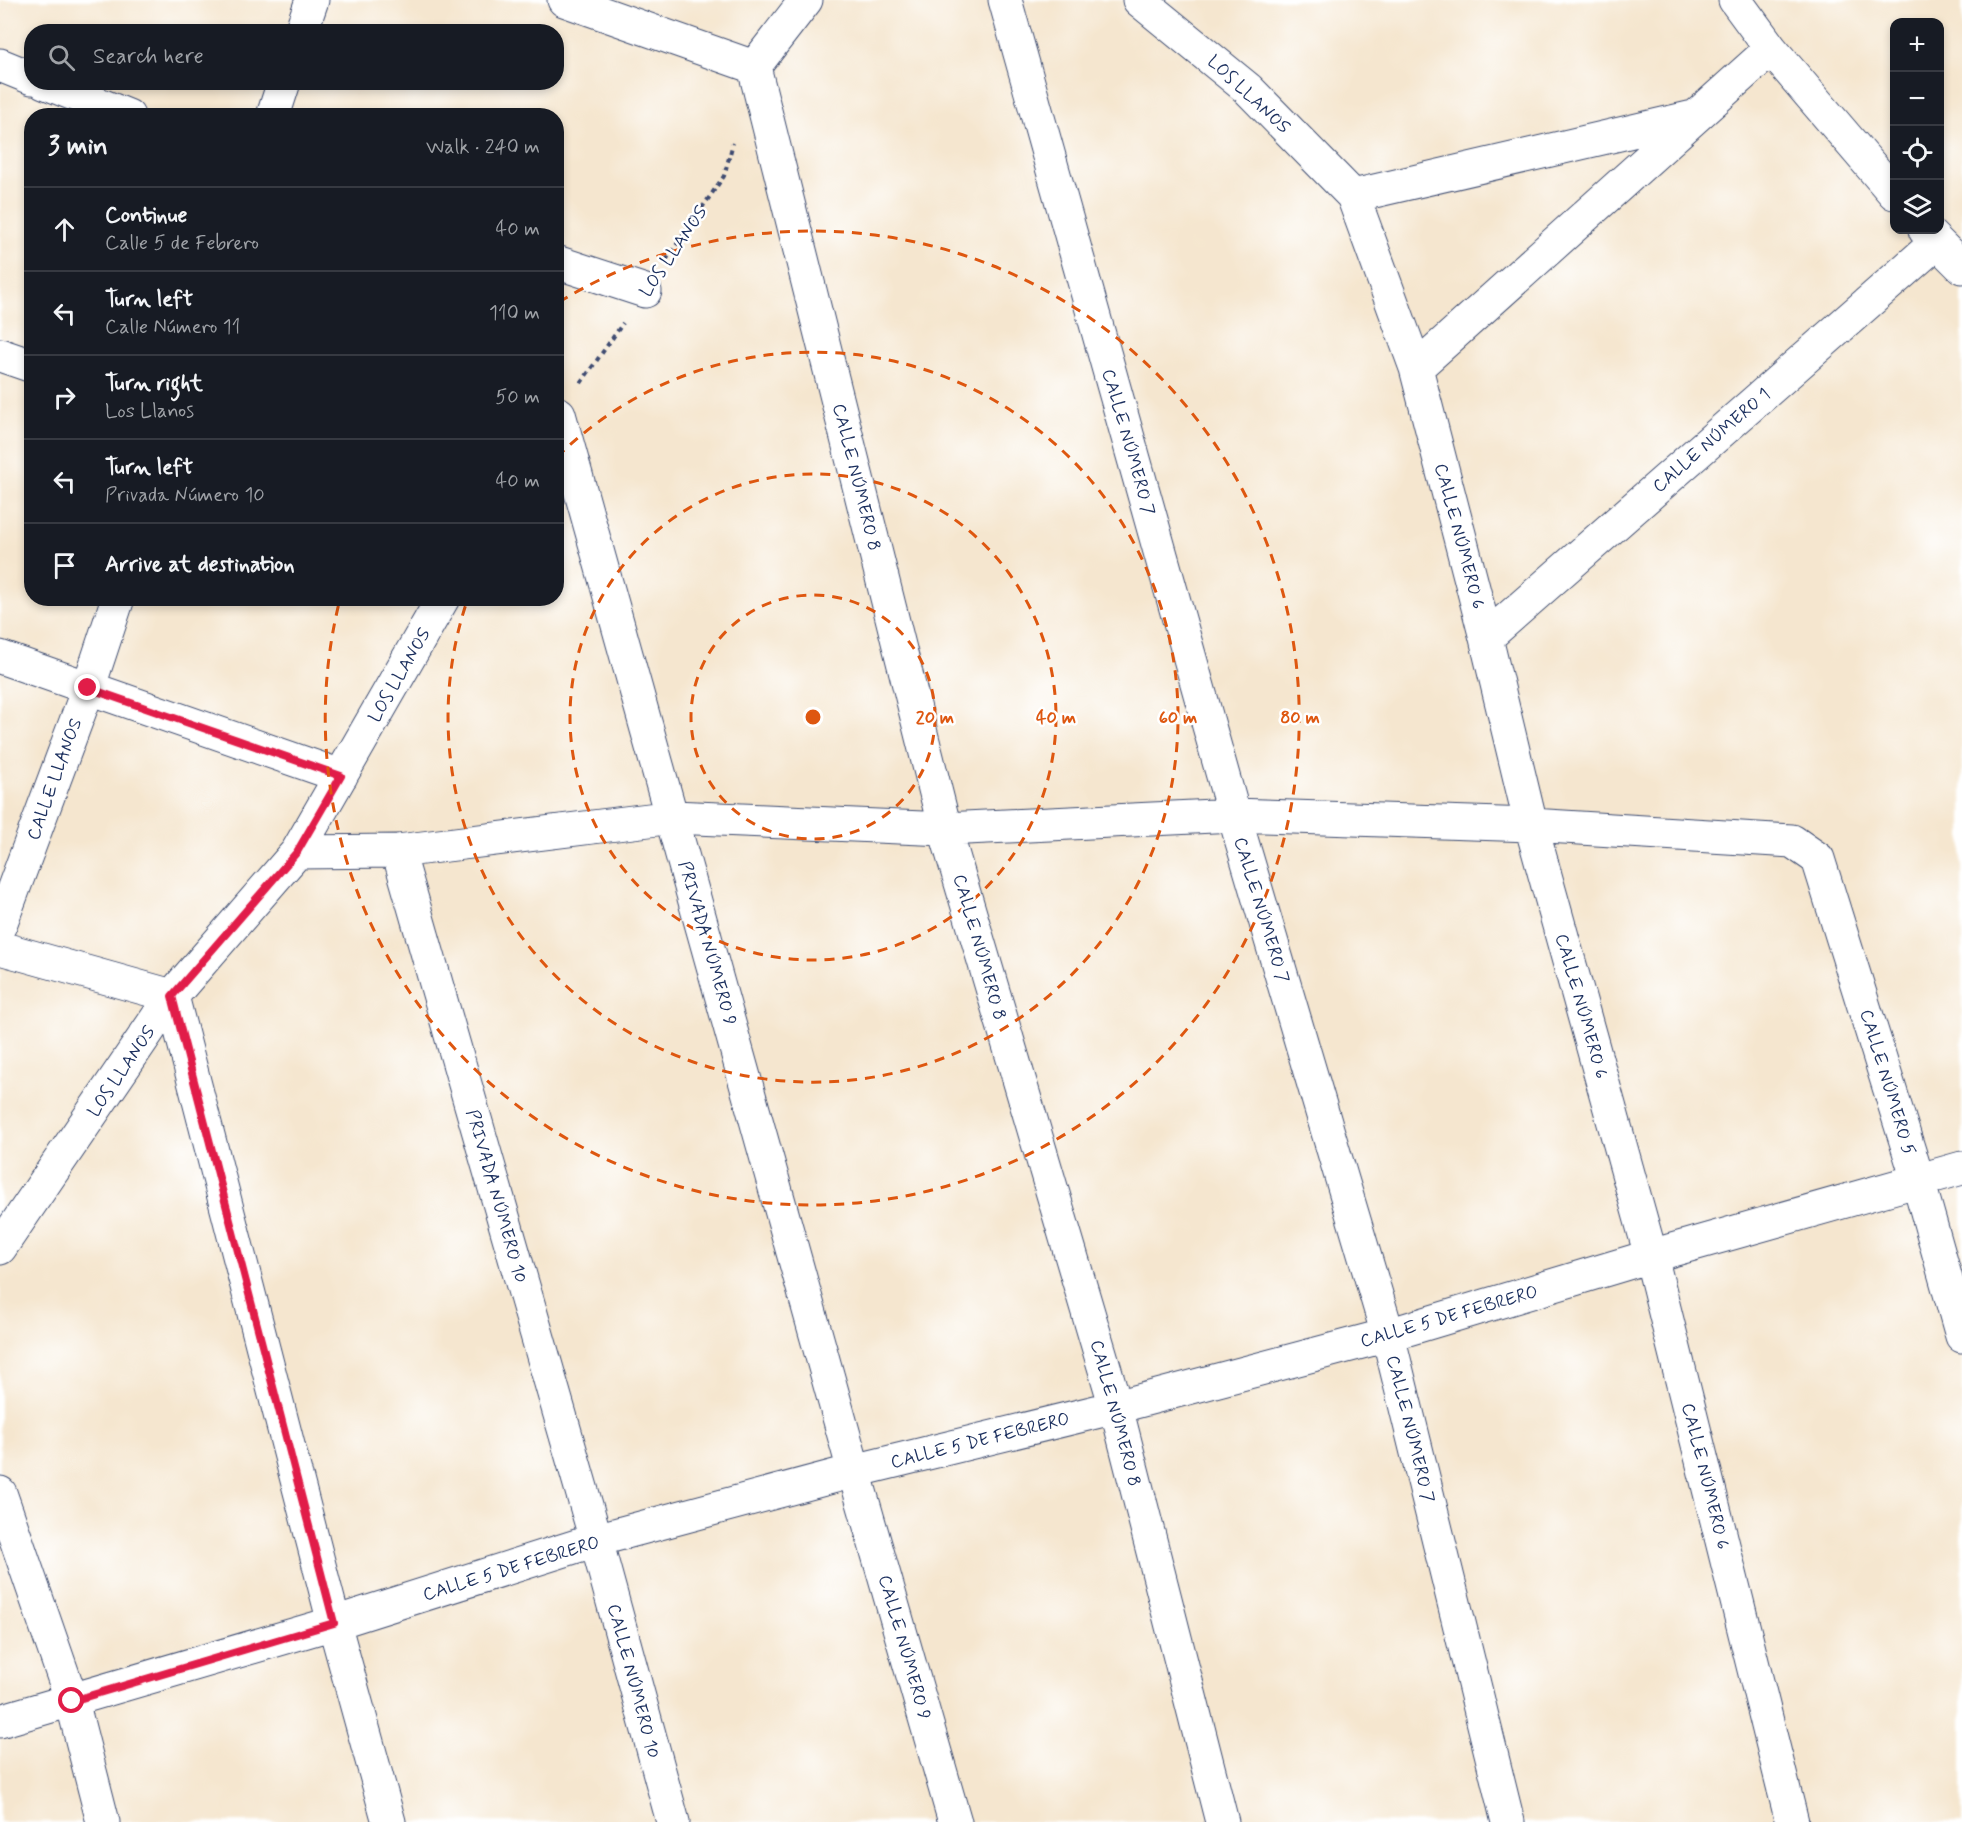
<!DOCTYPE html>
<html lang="en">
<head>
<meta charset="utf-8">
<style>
  :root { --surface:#171b24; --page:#242831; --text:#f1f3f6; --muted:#9ea1a6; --line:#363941 }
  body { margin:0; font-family:Mynerve,sans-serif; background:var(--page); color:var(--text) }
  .controls { position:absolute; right:18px; top:18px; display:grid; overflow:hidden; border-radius:12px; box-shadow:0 3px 9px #0003 }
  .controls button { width:54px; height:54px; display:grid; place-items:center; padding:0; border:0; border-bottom:2px solid var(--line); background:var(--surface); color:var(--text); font:30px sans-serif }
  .stop { position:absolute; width:18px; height:18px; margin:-14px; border:4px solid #e11d48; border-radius:50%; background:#fff }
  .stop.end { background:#e11d48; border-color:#fff; box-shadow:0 2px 6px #0008 }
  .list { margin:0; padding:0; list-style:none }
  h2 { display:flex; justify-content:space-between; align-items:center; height:78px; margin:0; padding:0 24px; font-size:26px }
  h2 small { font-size:20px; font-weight:400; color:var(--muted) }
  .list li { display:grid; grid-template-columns:39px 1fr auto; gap:18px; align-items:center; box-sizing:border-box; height:84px; padding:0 24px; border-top:2px solid var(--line) }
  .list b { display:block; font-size:22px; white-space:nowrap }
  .list p { margin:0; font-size:20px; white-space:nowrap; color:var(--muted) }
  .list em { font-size:20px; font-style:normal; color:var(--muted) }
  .icon { flex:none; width:33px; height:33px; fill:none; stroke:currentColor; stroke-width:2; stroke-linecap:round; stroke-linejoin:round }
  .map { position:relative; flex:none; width:1962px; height:1822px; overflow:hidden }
  .search { position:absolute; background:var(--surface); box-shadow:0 3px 9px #0003; left:24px; top:24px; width:540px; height:66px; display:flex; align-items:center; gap:15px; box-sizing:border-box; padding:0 21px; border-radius:24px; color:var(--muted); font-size:22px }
  .panel { position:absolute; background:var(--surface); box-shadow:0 3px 9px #0003; left:24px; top:108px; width:540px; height:498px; border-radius:24px }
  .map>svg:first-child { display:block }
</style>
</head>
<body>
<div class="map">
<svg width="1962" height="1822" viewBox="0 0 1962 1822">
  <rect width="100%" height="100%" fill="#fff"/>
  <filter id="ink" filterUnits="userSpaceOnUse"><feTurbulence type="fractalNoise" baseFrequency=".0167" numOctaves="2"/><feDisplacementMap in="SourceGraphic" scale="12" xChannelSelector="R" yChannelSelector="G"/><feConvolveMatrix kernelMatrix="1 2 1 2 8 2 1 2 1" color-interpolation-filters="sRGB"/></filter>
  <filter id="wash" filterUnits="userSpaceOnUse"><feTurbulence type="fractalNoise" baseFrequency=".008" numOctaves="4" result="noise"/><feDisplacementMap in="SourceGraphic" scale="24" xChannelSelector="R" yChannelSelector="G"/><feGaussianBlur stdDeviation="1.35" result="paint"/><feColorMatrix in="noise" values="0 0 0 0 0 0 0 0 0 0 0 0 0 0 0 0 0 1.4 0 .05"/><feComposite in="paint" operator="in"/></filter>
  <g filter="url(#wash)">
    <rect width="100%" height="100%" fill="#f5e6cf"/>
  </g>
  <g filter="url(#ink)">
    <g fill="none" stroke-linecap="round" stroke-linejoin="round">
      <defs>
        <path id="minor" d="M564,0L754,67
          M1005,0L1234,815L1388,1335L1508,1822
          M1139,0L1248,89L1353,196L1416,368L1486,638L1531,825L1651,1256L1792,1822
          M1735,0L1771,49L1894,193
          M301,32L312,0
          M0,65L32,78
          M754,67L945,829L1116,1407L1222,1822
          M754,67L806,0
          M44,82L128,116
          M273,116L284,82
          M1353,196L1693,117
          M1925,230L1962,267
          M556,262L645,291
          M0,355L32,366
          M1416,368L1771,49
          M559,414L854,1471L955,1822
          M1486,638L1937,242
          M0,657L341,776
          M398,851L596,1540L673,1822
          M297,852L398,851L673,817L945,829L1234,815L1531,825L1792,841L1818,859L1918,1180L1962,1336
          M0,925L88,689L118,598
          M0,948L172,996L334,1623L389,1822
          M0,1248L172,996L297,852L443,598
          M0,1493L72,1701L103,1822
          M0,1721L334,1623L596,1540L854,1471L1116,1407L1388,1335L1651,1256L1962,1168"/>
      </defs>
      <!-- minor casing -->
      <use href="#minor" stroke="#3c4a6f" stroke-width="35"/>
      <!-- path -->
      <path stroke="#3c4a6f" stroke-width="4" stroke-dasharray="4.5 4.5" stroke-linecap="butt" d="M666,260L724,176L733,143
        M581,383L623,323"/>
      <!-- minor -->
      <use href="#minor" stroke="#fff" stroke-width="33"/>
    </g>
  </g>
  <g fill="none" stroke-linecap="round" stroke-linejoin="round" filter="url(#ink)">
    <!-- route -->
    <path stroke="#e11d48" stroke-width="8" d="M72,1701L334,1623L172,996L297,852L341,776L88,688"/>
  </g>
  <!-- distance rings -->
  <g fill="none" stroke="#de5710" stroke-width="3" stroke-dasharray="10 8">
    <circle cx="813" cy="717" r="122"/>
    <circle cx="813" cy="717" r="243"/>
    <path d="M557 457A365 365 0 1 1 467 601"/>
    <path d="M559 302A487 487 0 1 1 340 599"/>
  </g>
  <g text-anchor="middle" stroke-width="5" stroke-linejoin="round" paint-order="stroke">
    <!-- street labels -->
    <g font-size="18" fill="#1b2f5e" stroke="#fff">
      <text transform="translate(1249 94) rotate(43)" y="6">LOS LLANOS</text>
      <text transform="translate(673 251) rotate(-56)" y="6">LOS LLANOS</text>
      <text transform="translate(1711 440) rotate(-41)" y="6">CALLE NÚMERO 1</text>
      <text transform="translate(1129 442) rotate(74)" y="6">CALLE NÚMERO 7</text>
      <text transform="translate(857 477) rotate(76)" y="6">CALLE NÚMERO 8</text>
      <text transform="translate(1460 536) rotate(75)" y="6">CALLE NÚMERO 6</text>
      <text transform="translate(399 675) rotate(-60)" y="6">LOS LLANOS</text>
      <text transform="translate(54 779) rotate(-70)" y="6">CALLE LLANOS</text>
      <text transform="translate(1262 910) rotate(73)" y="6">CALLE NÚMERO 7</text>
      <text transform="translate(708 943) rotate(74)" y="6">PRIVADA NÚMERO 9</text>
      <text transform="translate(980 947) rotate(74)" y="6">CALLE NÚMERO 8</text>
      <text transform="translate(1582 1006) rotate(74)" y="6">CALLE NÚMERO 6</text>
      <text transform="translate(121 1071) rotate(-56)" y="6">LOS LLANOS</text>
      <text transform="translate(1888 1082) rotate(73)" y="6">CALLE NÚMERO 5</text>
      <text transform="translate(497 1196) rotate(74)" y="6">PRIVADA NÚMERO 10</text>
      <text transform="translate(1449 1316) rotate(-16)" y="6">CALLE 5 DE FEBRERO</text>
      <text transform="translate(1116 1413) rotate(75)" y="6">CALLE NÚMERO 8</text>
      <text transform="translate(1411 1429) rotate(76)" y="6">CALLE NÚMERO 7</text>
      <text transform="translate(980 1440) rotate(-14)" y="6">CALLE 5 DE FEBRERO</text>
      <text transform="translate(1706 1476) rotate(76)" y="6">CALLE NÚMERO 6</text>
      <text transform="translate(511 1568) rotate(-17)" y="6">CALLE 5 DE FEBRERO</text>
      <text transform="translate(905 1647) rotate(74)" y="6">CALLE NÚMERO 9</text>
      <text transform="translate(634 1681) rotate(75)" y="6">CALLE NÚMERO 10</text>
    </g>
  </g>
  <circle cx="813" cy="717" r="9" fill="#de5710" stroke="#fff" stroke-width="3"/>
  <g font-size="18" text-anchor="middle" font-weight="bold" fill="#de5710" stroke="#fff" stroke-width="5" stroke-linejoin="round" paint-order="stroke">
    <text x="935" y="723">20 m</text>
    <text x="1056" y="723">40 m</text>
    <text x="1178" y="723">60 m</text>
    <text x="1300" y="723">80 m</text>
  </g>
</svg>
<div class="controls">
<button>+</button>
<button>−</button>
<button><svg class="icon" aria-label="locate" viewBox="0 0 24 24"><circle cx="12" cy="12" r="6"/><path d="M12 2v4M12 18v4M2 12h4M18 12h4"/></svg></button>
<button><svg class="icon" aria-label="layers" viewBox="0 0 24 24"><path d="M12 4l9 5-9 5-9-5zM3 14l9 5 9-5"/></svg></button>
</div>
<div class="stop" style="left:72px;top:1701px"></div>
<div class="stop end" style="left:88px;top:688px"></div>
<div class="search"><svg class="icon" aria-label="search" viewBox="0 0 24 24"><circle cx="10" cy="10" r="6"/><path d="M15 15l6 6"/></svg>Search here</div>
<section class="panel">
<h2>3 min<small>Walk · 240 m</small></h2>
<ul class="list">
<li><svg class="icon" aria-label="ahead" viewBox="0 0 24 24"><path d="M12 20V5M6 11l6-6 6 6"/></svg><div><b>Continue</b><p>Calle 5 de Febrero</p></div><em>40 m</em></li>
<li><svg class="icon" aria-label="left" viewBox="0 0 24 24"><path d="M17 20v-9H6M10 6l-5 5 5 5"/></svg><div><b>Turn left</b><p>Calle Número 11</p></div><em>110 m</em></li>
<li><svg class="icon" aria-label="right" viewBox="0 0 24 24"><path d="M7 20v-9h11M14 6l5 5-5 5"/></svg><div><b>Turn right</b><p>Los Llanos</p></div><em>50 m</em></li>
<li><svg class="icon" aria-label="left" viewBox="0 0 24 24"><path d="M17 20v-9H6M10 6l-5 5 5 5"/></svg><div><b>Turn left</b><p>Privada Número 10</p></div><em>40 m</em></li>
<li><svg class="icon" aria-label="arrive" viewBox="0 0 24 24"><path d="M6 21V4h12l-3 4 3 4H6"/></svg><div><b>Arrive at destination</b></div></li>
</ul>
</section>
</div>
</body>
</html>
